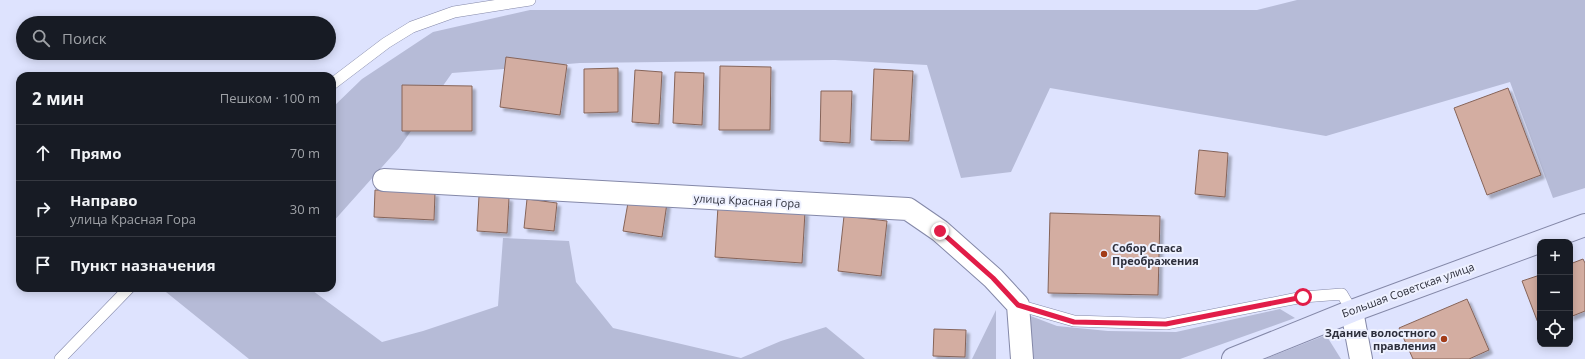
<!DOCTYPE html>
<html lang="ru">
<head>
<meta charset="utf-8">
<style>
  :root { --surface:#171b24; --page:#20242c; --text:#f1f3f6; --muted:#9ea1a6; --line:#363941 }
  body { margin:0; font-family:"Open Sans",sans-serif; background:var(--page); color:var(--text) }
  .controls { position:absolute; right:12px; bottom:12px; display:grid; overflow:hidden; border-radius:8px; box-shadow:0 2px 10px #0003 }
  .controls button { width:36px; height:36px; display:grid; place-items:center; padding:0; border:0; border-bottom:1px solid var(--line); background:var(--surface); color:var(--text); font:20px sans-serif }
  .stop { position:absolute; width:12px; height:12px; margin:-9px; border:3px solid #e11d48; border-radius:50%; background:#fff }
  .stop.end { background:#e11d48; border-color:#fff; box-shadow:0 1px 4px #0008 }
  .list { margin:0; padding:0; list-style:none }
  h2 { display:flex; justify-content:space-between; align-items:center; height:52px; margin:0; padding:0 16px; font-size:17px }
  h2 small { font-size:13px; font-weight:400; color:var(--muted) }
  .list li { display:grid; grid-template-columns:26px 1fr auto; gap:12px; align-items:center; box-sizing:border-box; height:56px; padding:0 16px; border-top:1px solid var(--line) }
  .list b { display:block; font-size:15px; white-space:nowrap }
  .list p { margin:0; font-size:13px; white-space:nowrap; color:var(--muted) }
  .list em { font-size:13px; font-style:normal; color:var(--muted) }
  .icon { flex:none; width:22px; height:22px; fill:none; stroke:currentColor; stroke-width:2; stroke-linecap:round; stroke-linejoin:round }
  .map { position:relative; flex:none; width:1585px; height:359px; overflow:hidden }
  .search { position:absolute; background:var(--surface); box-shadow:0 2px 10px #0003; left:16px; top:16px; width:320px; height:44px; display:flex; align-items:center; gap:10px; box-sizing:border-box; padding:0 14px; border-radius:22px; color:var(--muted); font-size:15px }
  .panel { position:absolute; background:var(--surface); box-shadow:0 2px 10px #0003; left:16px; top:72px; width:320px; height:220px; border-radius:12px }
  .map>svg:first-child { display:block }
</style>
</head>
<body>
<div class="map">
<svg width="1585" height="359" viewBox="0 0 1585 359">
  <defs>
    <filter id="shadow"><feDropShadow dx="3.5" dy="3.5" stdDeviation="1" flood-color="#0004"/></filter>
  </defs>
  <rect width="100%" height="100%" fill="#dee3fe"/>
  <!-- green -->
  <path fill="#b6bbd7" d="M1297,0H1585V188L1553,198L1510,82L1326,136L1050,88L1011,172L961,178L927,65L835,60L580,63L452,73L399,148L332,223V108L362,79L433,32L530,10H1257Z
    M503,238L569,241L576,282L613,328L741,358L781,341L826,327L865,359H249L161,288H309L382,342L423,331L498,306Z
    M1280,309L1295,318L1180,359H1031L1028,315L1057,326L1108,331L1176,332Z
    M996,310V359H972Z
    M1326,335L1341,359H1265Z"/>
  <!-- building -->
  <path fill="#d3ada1" stroke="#866459" filter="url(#shadow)" d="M506,57L567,65L560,115L500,107Z
    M720,66L771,67L770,130H719Z
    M618,68V112L584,113V69Z
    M874,69L913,71L909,141L871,140Z
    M635,70L662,72L659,124L632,122Z
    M675,72L704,73L702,125L673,123Z
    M402,85L472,86V131H402Z
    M1508,88L1541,175L1487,195L1454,108Z
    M821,91H852L850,143L820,141Z
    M1199,150L1228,153L1225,197L1195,194Z
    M375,190L435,193L434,220L374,217Z
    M479,196L509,198L507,233L477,231Z
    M629,197L667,203L662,237L623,231Z
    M527,199L557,203L554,231L524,228Z
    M718,206L805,212L802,263L715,257Z
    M1050,213L1160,216L1158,295L1048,293Z
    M844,216L887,221L881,276L838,271Z
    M1583,259L1585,263V311L1570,317V264Z
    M1540,275V328L1522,281Z
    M1467,299L1489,350L1469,359H1413L1399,328Z
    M934,329L966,330L965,357L933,356Z"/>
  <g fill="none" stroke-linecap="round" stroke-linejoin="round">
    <defs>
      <path id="service" d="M332,84L386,43L412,27L454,12L530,0
        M1018,305L1074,321L1166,324L1303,297L1342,294L1352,311
        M60,359L129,288"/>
      <path id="minor" d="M384,180L908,209L940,231L993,278L1018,305L1022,359
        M1352,311L1361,359"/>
      <path id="secondary" d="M1233,359L1352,311L1585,225"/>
    </defs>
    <!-- service casing -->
    <use href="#service" stroke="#8488a8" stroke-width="12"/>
    <!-- minor casing -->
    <use href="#minor" stroke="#8488a8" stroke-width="24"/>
    <!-- secondary casing -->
    <use href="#secondary" stroke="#8488a8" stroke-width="24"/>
    <!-- service -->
    <use href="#service" stroke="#fff" stroke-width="11"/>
    <!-- minor -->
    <use href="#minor" stroke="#fff" stroke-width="22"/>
    <!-- secondary -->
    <use href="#secondary" stroke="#e2e6fe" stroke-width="22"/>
  </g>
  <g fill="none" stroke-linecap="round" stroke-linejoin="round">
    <!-- route -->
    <path stroke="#e11d48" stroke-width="5" d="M940,231L993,278L1018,305L1074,322L1166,324L1303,297"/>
  </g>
  <!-- markers -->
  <g fill="#a33c18" stroke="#eef1ff" stroke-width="1.5">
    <circle cx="1104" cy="254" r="4"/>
    <circle cx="1444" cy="339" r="4"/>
  </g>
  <g text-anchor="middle" stroke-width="4" stroke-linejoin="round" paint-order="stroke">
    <!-- street labels -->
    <g font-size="11" fill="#2d2f3c" stroke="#eef1ff">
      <text transform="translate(747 201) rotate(3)" y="4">улица Красная Гора</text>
      <text transform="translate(1408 290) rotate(-20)" y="4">Большая Советская улица</text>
    </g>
    <!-- poi labels -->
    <g font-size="11" font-weight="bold" fill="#2d2f3c" stroke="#eef1ff" text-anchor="start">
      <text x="1112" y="252">Собор Спаса<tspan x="1112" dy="13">Преображения</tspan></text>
      <text x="1436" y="337" text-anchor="end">Здание волостного<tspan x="1436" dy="13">правления</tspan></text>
    </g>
  </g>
</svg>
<div class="controls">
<button>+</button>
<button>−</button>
<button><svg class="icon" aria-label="locate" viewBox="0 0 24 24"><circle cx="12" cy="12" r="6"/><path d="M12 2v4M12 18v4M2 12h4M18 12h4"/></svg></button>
</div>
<div class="stop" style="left:1303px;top:297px"></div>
<div class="stop end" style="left:940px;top:231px"></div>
<div class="search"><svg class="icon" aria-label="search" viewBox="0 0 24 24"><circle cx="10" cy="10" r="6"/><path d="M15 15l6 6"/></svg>Поиск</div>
<section class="panel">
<h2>2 мин<small>Пешком · 100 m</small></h2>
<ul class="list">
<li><svg class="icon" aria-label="ahead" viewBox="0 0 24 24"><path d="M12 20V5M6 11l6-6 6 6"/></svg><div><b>Прямо</b></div><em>70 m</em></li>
<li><svg class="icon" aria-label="right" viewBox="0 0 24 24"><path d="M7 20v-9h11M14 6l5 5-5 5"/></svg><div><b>Направо</b><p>улица Красная Гора</p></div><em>30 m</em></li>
<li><svg class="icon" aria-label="arrive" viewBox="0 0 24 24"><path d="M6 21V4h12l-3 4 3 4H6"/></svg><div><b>Пункт назначения</b></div></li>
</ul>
</section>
</div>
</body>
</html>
